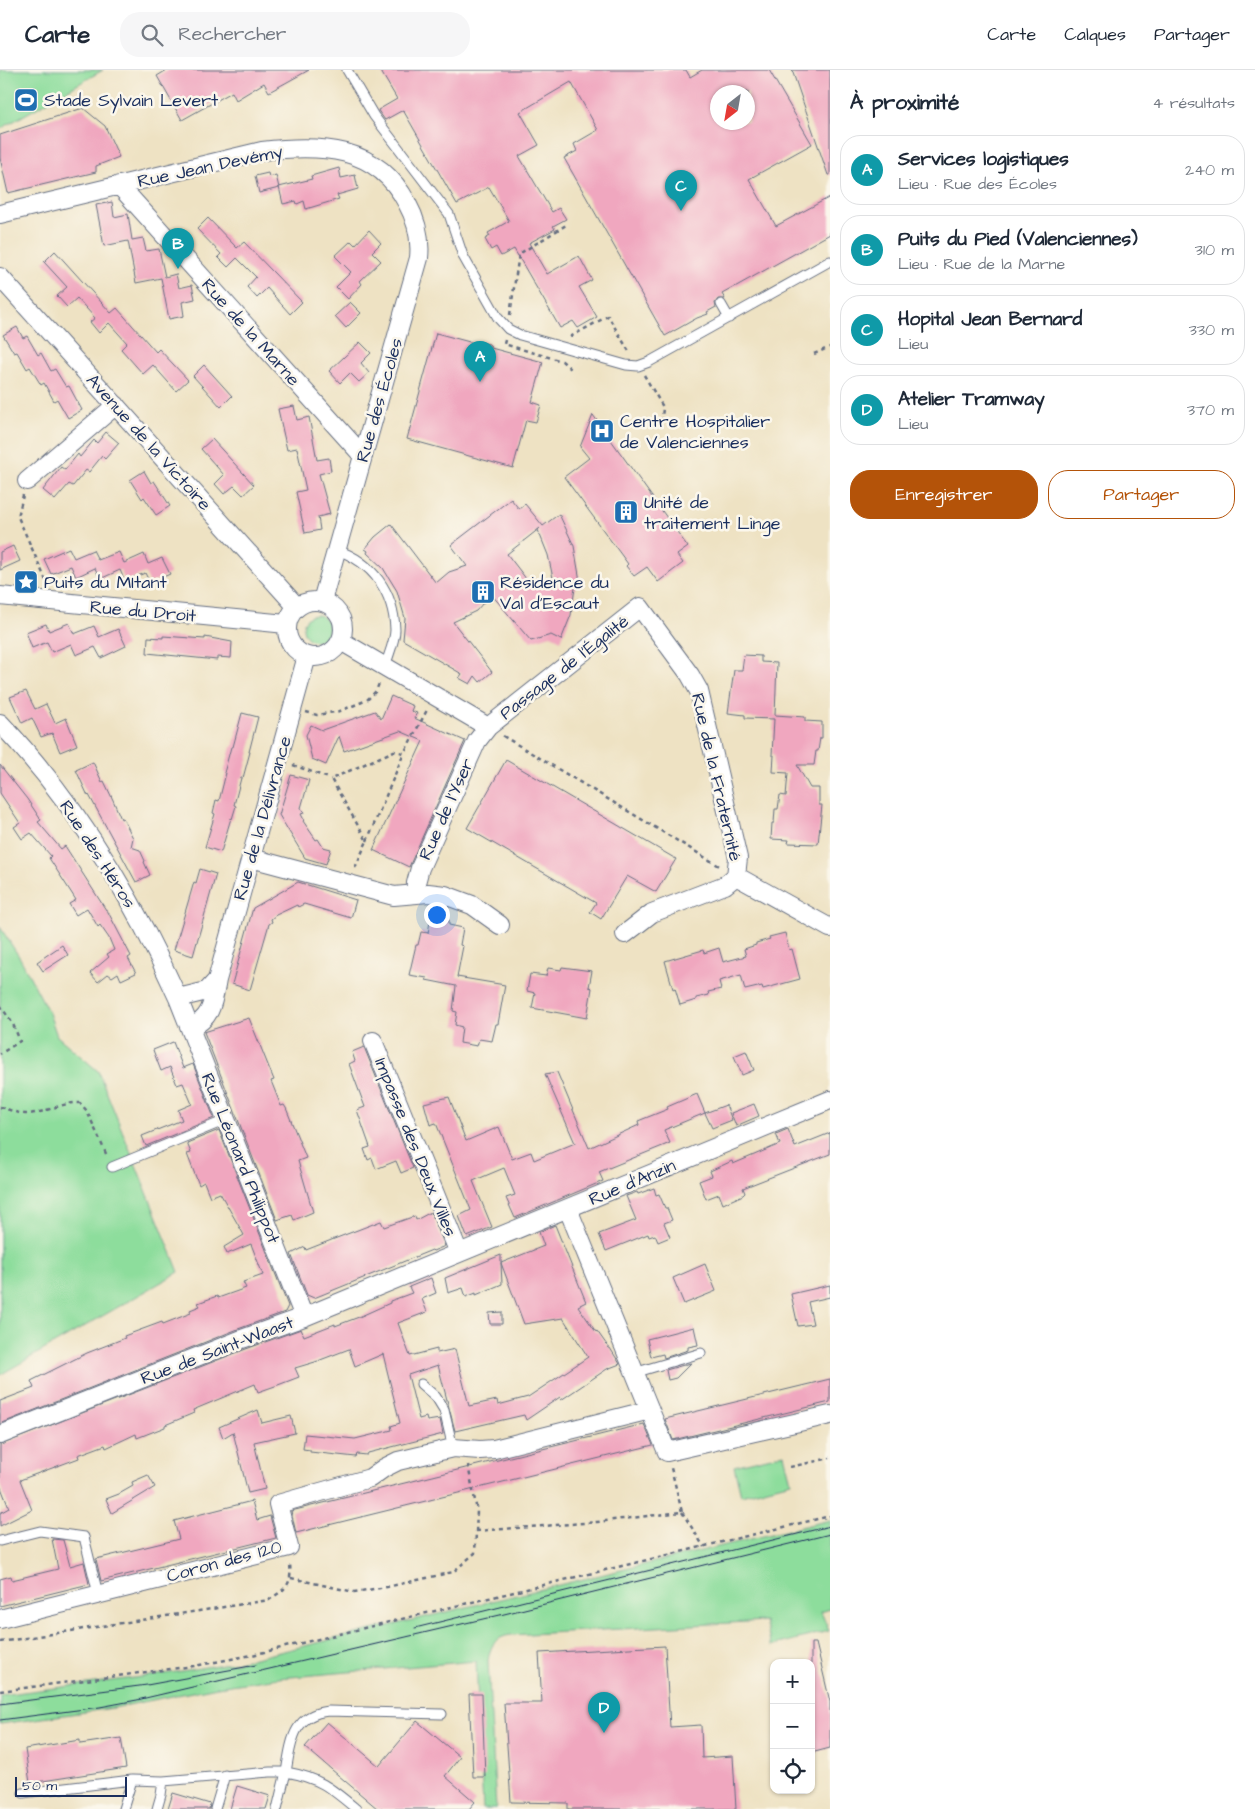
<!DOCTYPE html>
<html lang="fr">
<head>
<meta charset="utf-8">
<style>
  :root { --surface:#fff; --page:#f6f6f7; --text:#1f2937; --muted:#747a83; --line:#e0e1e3; --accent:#b45309 }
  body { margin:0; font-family:"Architects Daughter",sans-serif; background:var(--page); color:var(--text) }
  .controls { position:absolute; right:15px; bottom:15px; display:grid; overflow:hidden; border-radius:10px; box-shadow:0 1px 4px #0004 }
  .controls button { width:45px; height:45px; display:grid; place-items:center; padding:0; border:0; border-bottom:1px solid var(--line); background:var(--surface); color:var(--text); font:25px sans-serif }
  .compass { position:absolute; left:710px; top:15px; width:45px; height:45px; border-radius:50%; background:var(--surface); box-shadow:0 1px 4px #0004; rotate:211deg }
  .scale { position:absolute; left:15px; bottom:12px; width:112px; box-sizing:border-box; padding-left:5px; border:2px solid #1b2f5e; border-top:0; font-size:14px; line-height:18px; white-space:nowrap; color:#1b2f5e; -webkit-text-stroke:4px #fbf7ec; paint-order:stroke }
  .you { position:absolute; left:436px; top:844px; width:18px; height:18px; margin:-12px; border:4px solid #fff; border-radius:50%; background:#1a73e8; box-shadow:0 0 0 8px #1a73e833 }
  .badge { display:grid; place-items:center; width:32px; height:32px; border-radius:50%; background:var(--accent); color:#fff; font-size:16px; font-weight:700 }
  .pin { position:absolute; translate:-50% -41px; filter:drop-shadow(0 1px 2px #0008) }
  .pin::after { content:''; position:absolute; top:26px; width:18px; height:15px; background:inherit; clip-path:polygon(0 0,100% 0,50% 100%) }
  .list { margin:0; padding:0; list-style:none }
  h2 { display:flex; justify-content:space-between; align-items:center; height:65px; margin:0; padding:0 20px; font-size:21px }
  h2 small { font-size:16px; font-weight:400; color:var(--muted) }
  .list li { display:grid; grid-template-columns:32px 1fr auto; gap:15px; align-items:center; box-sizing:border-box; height:70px; margin:0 10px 10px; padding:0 10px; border:1px solid var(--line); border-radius:20px }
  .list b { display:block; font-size:19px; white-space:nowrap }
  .list p { margin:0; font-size:16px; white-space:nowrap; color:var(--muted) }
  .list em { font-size:16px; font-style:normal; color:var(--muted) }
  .actions { display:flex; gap:10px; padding:15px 20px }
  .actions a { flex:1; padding:11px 0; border:1px solid var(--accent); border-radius:20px; text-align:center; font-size:18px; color:var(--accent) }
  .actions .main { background:var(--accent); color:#fff }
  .icon { flex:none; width:28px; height:28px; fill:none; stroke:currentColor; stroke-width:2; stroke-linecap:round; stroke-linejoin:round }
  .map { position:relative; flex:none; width:830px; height:1739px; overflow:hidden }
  header { display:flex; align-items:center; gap:30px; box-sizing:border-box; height:70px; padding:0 25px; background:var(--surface); border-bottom:1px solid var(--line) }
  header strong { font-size:24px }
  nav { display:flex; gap:28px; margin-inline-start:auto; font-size:18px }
  .search { width:350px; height:45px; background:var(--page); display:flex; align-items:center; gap:12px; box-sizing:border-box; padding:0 18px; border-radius:20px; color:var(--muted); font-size:19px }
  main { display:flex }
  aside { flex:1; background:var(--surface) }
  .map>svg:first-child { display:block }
</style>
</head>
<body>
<header>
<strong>Carte</strong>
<div class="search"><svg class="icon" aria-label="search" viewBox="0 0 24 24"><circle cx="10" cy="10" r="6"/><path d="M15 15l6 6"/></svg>Rechercher</div>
<nav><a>Carte</a><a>Calques</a><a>Partager</a></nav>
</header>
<main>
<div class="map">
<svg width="830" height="1739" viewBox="0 0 830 1739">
  <rect width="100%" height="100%" fill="#fbf7ec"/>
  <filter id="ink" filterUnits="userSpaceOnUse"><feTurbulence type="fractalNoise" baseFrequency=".02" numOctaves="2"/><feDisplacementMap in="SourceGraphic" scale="10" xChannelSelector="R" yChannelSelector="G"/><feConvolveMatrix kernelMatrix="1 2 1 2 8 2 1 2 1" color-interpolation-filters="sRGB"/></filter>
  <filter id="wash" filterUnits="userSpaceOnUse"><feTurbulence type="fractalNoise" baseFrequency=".0096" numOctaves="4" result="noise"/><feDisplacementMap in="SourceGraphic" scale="20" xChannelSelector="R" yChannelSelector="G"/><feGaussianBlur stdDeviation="1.12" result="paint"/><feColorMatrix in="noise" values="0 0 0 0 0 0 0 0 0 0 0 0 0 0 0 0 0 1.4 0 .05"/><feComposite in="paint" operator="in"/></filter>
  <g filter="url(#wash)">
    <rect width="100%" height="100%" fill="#eee2c3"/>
    <!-- green -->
    <path fill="#8ddd9c" stroke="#54867d" d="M0,0H103L0,59Z
      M303 558a13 13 0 1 1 26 0a13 13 0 1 1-26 0Z
      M0,857L20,888L49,943L57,966L98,1001L179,1202L0,1305Z
      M784,1384L791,1412L741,1425L734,1396Z
      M830,1450V1539L821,1542L829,1561L771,1576L765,1551L511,1565C495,1567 490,1576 488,1591L496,1739H483L476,1591L279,1608L217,1617L113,1638L0,1654V1625L158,1605L242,1591Z"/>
    <g id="blocks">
      <!-- building -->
      <path fill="#f0a7bf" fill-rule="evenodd" d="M167,0H309L269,22L264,13L236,30L232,22L182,50L157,6Z
        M380,0H686L690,7L702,0H769L812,74L749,109L776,156L830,127V164L722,224L725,229H718L715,233L716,237L707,242L708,244L697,248L665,266L564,88L577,81L574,74L598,60L571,12L520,42L539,75L519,86L552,142L559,138L566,149L553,156L555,159L529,173L547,204L579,186L592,210L579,217L597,247L578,258L573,251L560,258L514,179L501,186L496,177L491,180L485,169L490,166L488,163L509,151L489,117L457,134L403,40L385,50L379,42L378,40L397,29ZM718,22H748V52H718Z
        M792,0H830V105H828Z
        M83,38L105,56L119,87L96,96V102L8,123L0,88V65Z
        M339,98L341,108L355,105L358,119L337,125L339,129L306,139L304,131L297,134L296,131L283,134L279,117L312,109L311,106Z
        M268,103L269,107L276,105L279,118L259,123L255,106Z
        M112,132L114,147L128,144L132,170L143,168L146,181L159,179L165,207L176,204L179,218L192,215L195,229L182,232L184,246L169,249L161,208L136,213L128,171L104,176L96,135Z
        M208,148L237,178L244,172L302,232L290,244L267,218L257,228L247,217L256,207L237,188L228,197L218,187L221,184L197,159Z
        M369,160L381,173L372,182L381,191L360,211L362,214L348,229L336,217L351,202L335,186L351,171L355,175Z
        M55,181L111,243L117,238L156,282L159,279L188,310L176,321L153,295L143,304L121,279L127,273L109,253L99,263L90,252L95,248L77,228L67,237L57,226L67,217L44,192Z
        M350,232L361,243L346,258L335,246Z
        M17,257L23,268L27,266L38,285L41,283L51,301L55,299L66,317L69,316L82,340L68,348L57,329L54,331L44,313L41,315L30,297L27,299L17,282L14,283L3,265Z
        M436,263L477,274L478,272L489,274L491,278L543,292L532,332L541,335L536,352L526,350L513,398L407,369Z
        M360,272L371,283L361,293L369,303L359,312L350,303L340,313L329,301Z
        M204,295L232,326L221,337L193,306Z
        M294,336L297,350L309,347L317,390L329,388L331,401L319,404L330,444L318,447L320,460L305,463L296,422L306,420L297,378L287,380L278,339Z
        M593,345L688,477L677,485L683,493L658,512L647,497L634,506L626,496L628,494L564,407L589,388L580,377Z
        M106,362L119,373L105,389L102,386L89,402L86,400L73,416L69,414L55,430L43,420L61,397L65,400L78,384L80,387L94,370L97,373Z
        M212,369L254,415L243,425L234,416L224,424L215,414L224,405L201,379Z
        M144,401L151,413L154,411L170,436L156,445L144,427L142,429L130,410Z
        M511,429L519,439L525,434L543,456L559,444L574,476L580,511H576L571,545L561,570L551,565L531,571L491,524L476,541L453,552L492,602L480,612L475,606L470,614L459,608L462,604L403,570L405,548L397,521L383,498L367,483L368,481L365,479L375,467L391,454L436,513L449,502L467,496L451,475ZM540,458L538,460L548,485L553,508L527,510L507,484Z
        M13,476L20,491L0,500V482Z
        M69,478L74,488L93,480L98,490L119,482L124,493L144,484L148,494L162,488L170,504L150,513L145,503L125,511L120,500L100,509L95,498L76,507L71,496L51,504L44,489Z
        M69,553L74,564L94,556L99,567L118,559L126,576L101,588L95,577L76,585L71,574L52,582L47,572L32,578L26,562L46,554L49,561Z
        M163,566L205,569V567L232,572L231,588L217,587V590L147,583L148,567L163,568Z
        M744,585L761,586V592L777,593L775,645L805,647V651L822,652V668H820L818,681H816L814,695H797L810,718H819V735H822L818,774L788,773L789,770L771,769L772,753H774L775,739H778L780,725L786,726L788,703L773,702L774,685H772L774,649L745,648V645L728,643L734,600H742Z
        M26,621L35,639L46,634L55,653L66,648L77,675L60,682L52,663L41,667L32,648L22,653L10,627Z
        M391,626L413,636L411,641L417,643L414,648L465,671L409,797L373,780L423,671L400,661L344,681L339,666L326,695L312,689L306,665L311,655L322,660L375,641L381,649Z
        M242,643L258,647L249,682H250L243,708H241L234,735L236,736L232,749L231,748L221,782L205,777L215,744L213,743L216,730L219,731L226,703H224L231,677H233Z
        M506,690L676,789L656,822L627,806L601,849L590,842L596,833L467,758Z
        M93,692L102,712L104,711L113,730L121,749L123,748L133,768L131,777L140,780L145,791L144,792L150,805L136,812L89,725L88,726L76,700Z
        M0,695L27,729L41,750L38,752L61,779L65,776L106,840H107L131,886L128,888L136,903L121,910L118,903L112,907L108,904L98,912L90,903L109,887L107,884L114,880L109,868L100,855L98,857L87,838L76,845L69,834L76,830L49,788L51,786L31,763L22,769L14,757L20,753L0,723Z
        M291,705L309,710L301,738L304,743L301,744L304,750L303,751L316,770L318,769L323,777L331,779L326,794L305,788L279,745Z
        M200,799L216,804L193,886L174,880L194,812L196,813Z
        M298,812L356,830L351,848L304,834L298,837L297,835L276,845L271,849L272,852L269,854L250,920L232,914L253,838Z
        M431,846L449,850V855L463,858L460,875L463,876L457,907L505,915L498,954H496L492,971L479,969L477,976L460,973L462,957L455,955L457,942L453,941L456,916L426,910L427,908L409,905L416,875H418L421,862L428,863Z
        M785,863L789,880L792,879L800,909L763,919L762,916L745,920L741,905L719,911L721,919L708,922L709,925L696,928V930L680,935L675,918L673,919L665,891L703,880L704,883L719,878L723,892L746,886L744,879L756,875V873L770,869L769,867Z
        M62,875L68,885L43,901L37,892Z
        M562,897L592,901L589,917L592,918L587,948L532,938L535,923L527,921L530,904L546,906L548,898L561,900Z
        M249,948L274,1010L271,1011L281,1036L284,1035L286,1038L306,1088L298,1091L313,1142L294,1150L292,1145L277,1150L204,962Z
        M173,972L183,998L193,994L214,1048L146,1076L142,1066L182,1050L178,1040L192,1034L183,1013L177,1015L170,997L161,1001L153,980Z
        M364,977L413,1098L401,1103L396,1091L376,1099L372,1088L368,1090L364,1079L370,1077L357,1040L365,1037L349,994L355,991L352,982Z
        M746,981L754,1000L742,1005L734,986Z
        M557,1002L589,1078L639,1055L638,1051L668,1039L667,1037L697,1024L705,1043L726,1035L732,1050L712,1058L705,1043L664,1060L670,1073L599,1102L603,1111L515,1148L506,1128L515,1125L504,1098L473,1111L492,1157L467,1167L459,1146L471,1140L436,1053L430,1055L424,1033L449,1027L466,1071L499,1057L512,1089L531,1082L534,1090L575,1073L545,1004Z
        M754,1034L759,1046L736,1056L731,1043Z
        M788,1059L795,1077L830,1063V1084L743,1118L745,1123L743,1125L723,1134L719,1124L706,1129L699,1111L712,1106L710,1101L732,1091L733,1094L780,1074L776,1064Z
        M219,1060L288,1236L285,1242L238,1259L0,1354V1331L34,1318L31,1311L87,1283L125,1268L124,1266L162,1252L163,1254L191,1243L190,1240L200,1236L198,1233L217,1226L218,1228L246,1218L243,1212L263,1205L251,1174L227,1184L224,1177L244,1165L220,1123L210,1127L204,1112L199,1115L187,1084L191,1083L187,1073Z
        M654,1118L656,1125L659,1124L665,1138H667L672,1150L664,1153L670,1167L658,1172L655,1165L649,1167L648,1164L606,1181L599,1164L636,1150L626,1126L637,1122L638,1124Z
        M431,1142L445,1176L433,1181L432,1180L314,1228L307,1225L291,1184L305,1177L306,1180L334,1169L381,1151L384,1157L415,1146L416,1150Z
        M555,1155L586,1232L578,1236L596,1262L597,1261L609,1278H610L620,1294L607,1299L561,1330L560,1327L526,1350L524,1345L455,1361L438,1295L408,1305L419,1349L426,1347L427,1351L440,1349L443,1364L368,1383L367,1385L357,1384L356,1387L310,1382V1380L303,1379L305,1364L355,1369L392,1360L391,1356L400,1353L383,1284L355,1296L349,1279L315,1292L295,1298L299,1307L278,1315L258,1322L255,1314L193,1340L194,1343L165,1355V1357L137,1368L136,1364L106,1378L105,1375L78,1385L79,1388L20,1410L32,1440L0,1456V1443L9,1438L0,1415V1375L246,1279L301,1259L304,1266L335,1254V1256L359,1247L390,1233V1231L412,1223L409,1217L431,1208L436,1223L422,1229L427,1242L398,1253L410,1286L437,1279V1283L455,1279L469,1336L497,1330L498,1335L528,1327L588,1287L563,1248L524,1254L501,1193L502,1214L476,1225V1223L466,1227L463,1218L448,1223L445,1208L501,1185V1193L544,1176L539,1162Z
        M705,1194L716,1221L684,1234L673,1208Z
        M830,1215V1227L808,1232L813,1254L798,1256L791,1224Z
        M502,1242V1254H490L489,1243Z
        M694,1257L698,1275L688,1277V1280L664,1288L663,1284L651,1287L647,1269Z
        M691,1293L676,1308L668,1310L666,1300Z
        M830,1309V1332L673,1370L665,1349Z
        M258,1340L262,1353L291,1346L295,1363L254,1372L265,1419L248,1423L233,1362L223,1368L219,1357Z
        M644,1354L653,1375L296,1463L291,1441Z
        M148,1405L155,1417L112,1443L106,1429L119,1424L133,1416L132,1412Z
        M252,1431L257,1450L270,1446L276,1468L101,1511L96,1489L179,1469L174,1451Z
        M52,1469L63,1470L70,1496L84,1492L89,1514L0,1536V1509L11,1506L12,1510L58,1499Z
        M811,1573H816L830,1632V1678L811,1683Z
        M665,1576L670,1657L701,1655L702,1688L733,1686L736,1739H568V1733L511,1732L504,1633H542L539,1583Z
        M469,1624H482L485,1707H473Z
        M417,1651L460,1687L445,1706L475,1732L469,1739H378L305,1677L327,1652L379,1696Z
        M121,1668L126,1698L30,1713L25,1679L80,1670V1674Z
        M237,1716L270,1726L266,1739H230Z
        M173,1723L210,1734L209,1739H168Z"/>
    </g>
  </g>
  <g filter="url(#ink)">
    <use href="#blocks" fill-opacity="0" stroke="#656e81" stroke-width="1"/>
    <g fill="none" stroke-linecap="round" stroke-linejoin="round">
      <defs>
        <path id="service" d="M347,0L374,46L449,144L463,186L498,248L508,259L520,265L626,295L638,296L649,292L830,191
          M721,234L729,248
          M337,480C372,492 394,522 395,560C395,571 388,586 385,597
          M112,1097L226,1050
          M634,1303L701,1283
          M421,1314L436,1327L444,1340L453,1378
          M0,1471L40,1461L84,1467L98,1524
          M23,1723L132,1710
          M123,1739L132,1710L163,1711
          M157,1739L161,1725L163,1711L270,1702H286L277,1739
          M215,1739L225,1705
          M356,1739C331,1718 320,1708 286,1702C291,1674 292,1645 328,1641L442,1644"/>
        <path id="minor" d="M119,115L363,386
          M0,144L262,81C320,74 377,75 407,133C417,151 421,168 419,188L322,531
          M0,207L297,537
          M27,411L116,335
          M0,526L286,554
          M287 559a28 28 0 1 1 56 0a28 28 0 1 1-56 0Z
          M341,571L488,657
          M0,653C76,732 133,828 178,928L304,1247
          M251,788L394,826L428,823L445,825L472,835L500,855
          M736,806L830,858
          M415,824L416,813L420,798L477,671L488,657L640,537L690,605L699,621L738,788L736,806L725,815L652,843L625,864
          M178,928L207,921L217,910
          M190,958C212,948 213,932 217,910L307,586
          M373,971L459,1183
          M568,1139L667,1382L830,1345
          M0,1365L242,1269L304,1247L830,1030
          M0,1549L289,1477L278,1434L370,1408L384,1398L398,1391L453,1378L480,1380L494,1379L650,1340"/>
      </defs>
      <!-- service casing -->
      <use href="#service" stroke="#656e81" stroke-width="11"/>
      <!-- minor casing -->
      <use href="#minor" stroke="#656e81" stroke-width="20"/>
      <!-- path -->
      <path stroke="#656e81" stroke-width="2.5" stroke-dasharray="4 4" stroke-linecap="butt" d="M510,245L519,184L566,155
        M570,267L608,246L630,283
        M505,270L504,274L562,291L571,299
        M814,284L830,277
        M644,305L663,337L662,349
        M23,425L18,447L48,515
        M306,642L317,645L340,641L367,630L376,621L380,611
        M503,666L721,797
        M293,695L331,709
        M367,771L404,683
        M355,798L367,771L331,709L394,681L404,683L427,640
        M0,935L13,954L20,971L0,984
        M0,1037C8,1039 18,1044 27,1044C46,1043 62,1032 80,1033L87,1041L107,1086
        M790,1397L830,1388
        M682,1442L704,1477
        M476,1461L597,1452L682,1442L671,1398
        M291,1508L354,1522L387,1517L453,1502L475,1483L477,1441L468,1395
        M0,1572L269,1530C286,1518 292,1516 290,1494
        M0,1621L194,1596L252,1585L830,1446"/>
      <!-- service -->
      <use href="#service" stroke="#fff" stroke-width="9"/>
      <!-- minor -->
      <use href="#minor" stroke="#fff" stroke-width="18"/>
      <!-- tram -->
      <path stroke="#1b2f5e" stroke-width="1" d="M415,1558L830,1456
        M0,1634L147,1615L256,1595
        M0,1650L100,1637L137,1630L500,1545L830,1464"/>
    </g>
  </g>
  <!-- icons -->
  <defs>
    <symbol id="stadium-square" viewBox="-11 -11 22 22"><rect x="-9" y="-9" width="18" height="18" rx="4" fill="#1f6fb2" stroke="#fbf7ec"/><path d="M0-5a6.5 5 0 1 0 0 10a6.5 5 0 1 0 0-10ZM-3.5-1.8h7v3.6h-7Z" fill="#fff"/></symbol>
    <symbol id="hospital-square" viewBox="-11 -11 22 22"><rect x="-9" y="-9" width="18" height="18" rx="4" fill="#1f6fb2" stroke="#fbf7ec"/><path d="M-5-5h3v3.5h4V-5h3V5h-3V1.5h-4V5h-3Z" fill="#fff"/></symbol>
    <symbol id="building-square" viewBox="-11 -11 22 22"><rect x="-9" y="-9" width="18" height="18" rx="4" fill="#1f6fb2" stroke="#fbf7ec"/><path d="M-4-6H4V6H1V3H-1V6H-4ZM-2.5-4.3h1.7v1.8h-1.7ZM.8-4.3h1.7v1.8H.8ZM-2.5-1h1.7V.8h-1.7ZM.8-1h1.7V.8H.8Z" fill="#fff"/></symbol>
    <symbol id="sight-square" viewBox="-11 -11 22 22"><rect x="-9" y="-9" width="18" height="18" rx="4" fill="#1f6fb2" stroke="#fbf7ec"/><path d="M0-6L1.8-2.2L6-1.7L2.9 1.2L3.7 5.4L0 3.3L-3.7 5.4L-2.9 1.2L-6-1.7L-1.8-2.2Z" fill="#fff"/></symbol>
  </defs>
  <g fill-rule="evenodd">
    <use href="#stadium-square" x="12" y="16" width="28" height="28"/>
    <use href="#hospital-square" x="588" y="347" width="28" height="28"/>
    <use href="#building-square" x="612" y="428" width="28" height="28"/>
    <use href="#sight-square" x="12" y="498" width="28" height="28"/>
    <use href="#building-square" x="469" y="508" width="28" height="28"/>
  </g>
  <g text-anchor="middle" stroke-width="5" stroke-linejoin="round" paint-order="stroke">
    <!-- poi labels -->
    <g font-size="18" fill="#1b2f5e" stroke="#fbf7ec" text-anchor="start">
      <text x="44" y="36">Stade Sylvain Levert</text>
      <text x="620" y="357">Centre Hospitalier<tspan x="620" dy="21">de Valenciennes</tspan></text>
      <text x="644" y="438">Unité de<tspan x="644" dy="21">traitement Linge</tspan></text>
      <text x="44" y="518">Puits du MItant</text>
      <text x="500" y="518">Résidence du<tspan x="500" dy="21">Val d'Escaut</tspan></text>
    </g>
    <!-- street labels -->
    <g font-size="18" fill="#1b2f5e" stroke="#fbf7ec">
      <text transform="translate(210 96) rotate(-12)" y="6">Rue Jean Devémy</text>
      <text transform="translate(251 262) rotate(48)" y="6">Rue de la Marne</text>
      <text transform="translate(379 330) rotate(-74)" y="6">Rue des Écoles</text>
      <text transform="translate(149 372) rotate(48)" y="6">Avenue de la Victoire</text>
      <text transform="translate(143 541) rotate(5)" y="6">Rue du Droit</text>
      <text transform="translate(564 597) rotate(-38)" y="6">Passage de l'Égalité</text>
      <text transform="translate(717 707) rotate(77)" y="6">Rue de la Fraternité</text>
      <text transform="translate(446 739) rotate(-66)" y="6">Rue de l'Yser</text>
      <text transform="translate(262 748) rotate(-74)" y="6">Rue de la Délivrance</text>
      <text transform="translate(98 784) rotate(57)" y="6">Rue des Héros</text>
      <text transform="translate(416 1077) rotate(68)" y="6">Impasse des Deux Villes</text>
      <text transform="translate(241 1088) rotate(68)" y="6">Rue Léonard Philippot</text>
      <text transform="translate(632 1112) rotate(-23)" y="6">Rue d'Anzin</text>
      <text transform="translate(217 1280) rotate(-21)" y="6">Rue de Saint-Waast</text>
      <text transform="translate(224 1491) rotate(-15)" y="6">Coron des 120</text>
    </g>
  </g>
</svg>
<div class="controls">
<button>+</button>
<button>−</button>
<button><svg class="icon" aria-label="locate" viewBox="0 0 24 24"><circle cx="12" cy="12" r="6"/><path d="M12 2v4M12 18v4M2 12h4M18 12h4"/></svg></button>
</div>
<svg class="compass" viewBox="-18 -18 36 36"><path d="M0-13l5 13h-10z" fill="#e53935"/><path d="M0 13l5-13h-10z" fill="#747a83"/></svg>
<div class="scale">50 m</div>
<div class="you"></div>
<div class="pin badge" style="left:480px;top:312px;background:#0f9aa8">A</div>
<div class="pin badge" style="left:178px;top:199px;background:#0f9aa8">B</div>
<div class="pin badge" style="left:681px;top:141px;background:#0f9aa8">C</div>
<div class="pin badge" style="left:604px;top:1663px;background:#0f9aa8">D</div>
</div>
<aside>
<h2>À proximité<small>4 résultats</small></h2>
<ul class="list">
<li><span class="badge" style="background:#0f9aa8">A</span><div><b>Services logistiques</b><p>Lieu · Rue des Écoles</p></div><em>240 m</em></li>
<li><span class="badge" style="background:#0f9aa8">B</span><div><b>Puits du Pied (Valenciennes)</b><p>Lieu · Rue de la Marne</p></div><em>310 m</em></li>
<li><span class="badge" style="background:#0f9aa8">C</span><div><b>Hopital Jean Bernard</b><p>Lieu</p></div><em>330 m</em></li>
<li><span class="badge" style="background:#0f9aa8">D</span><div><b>Atelier Tramway</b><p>Lieu</p></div><em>370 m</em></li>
</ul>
<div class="actions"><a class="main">Enregistrer</a><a>Partager</a></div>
</aside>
</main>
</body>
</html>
